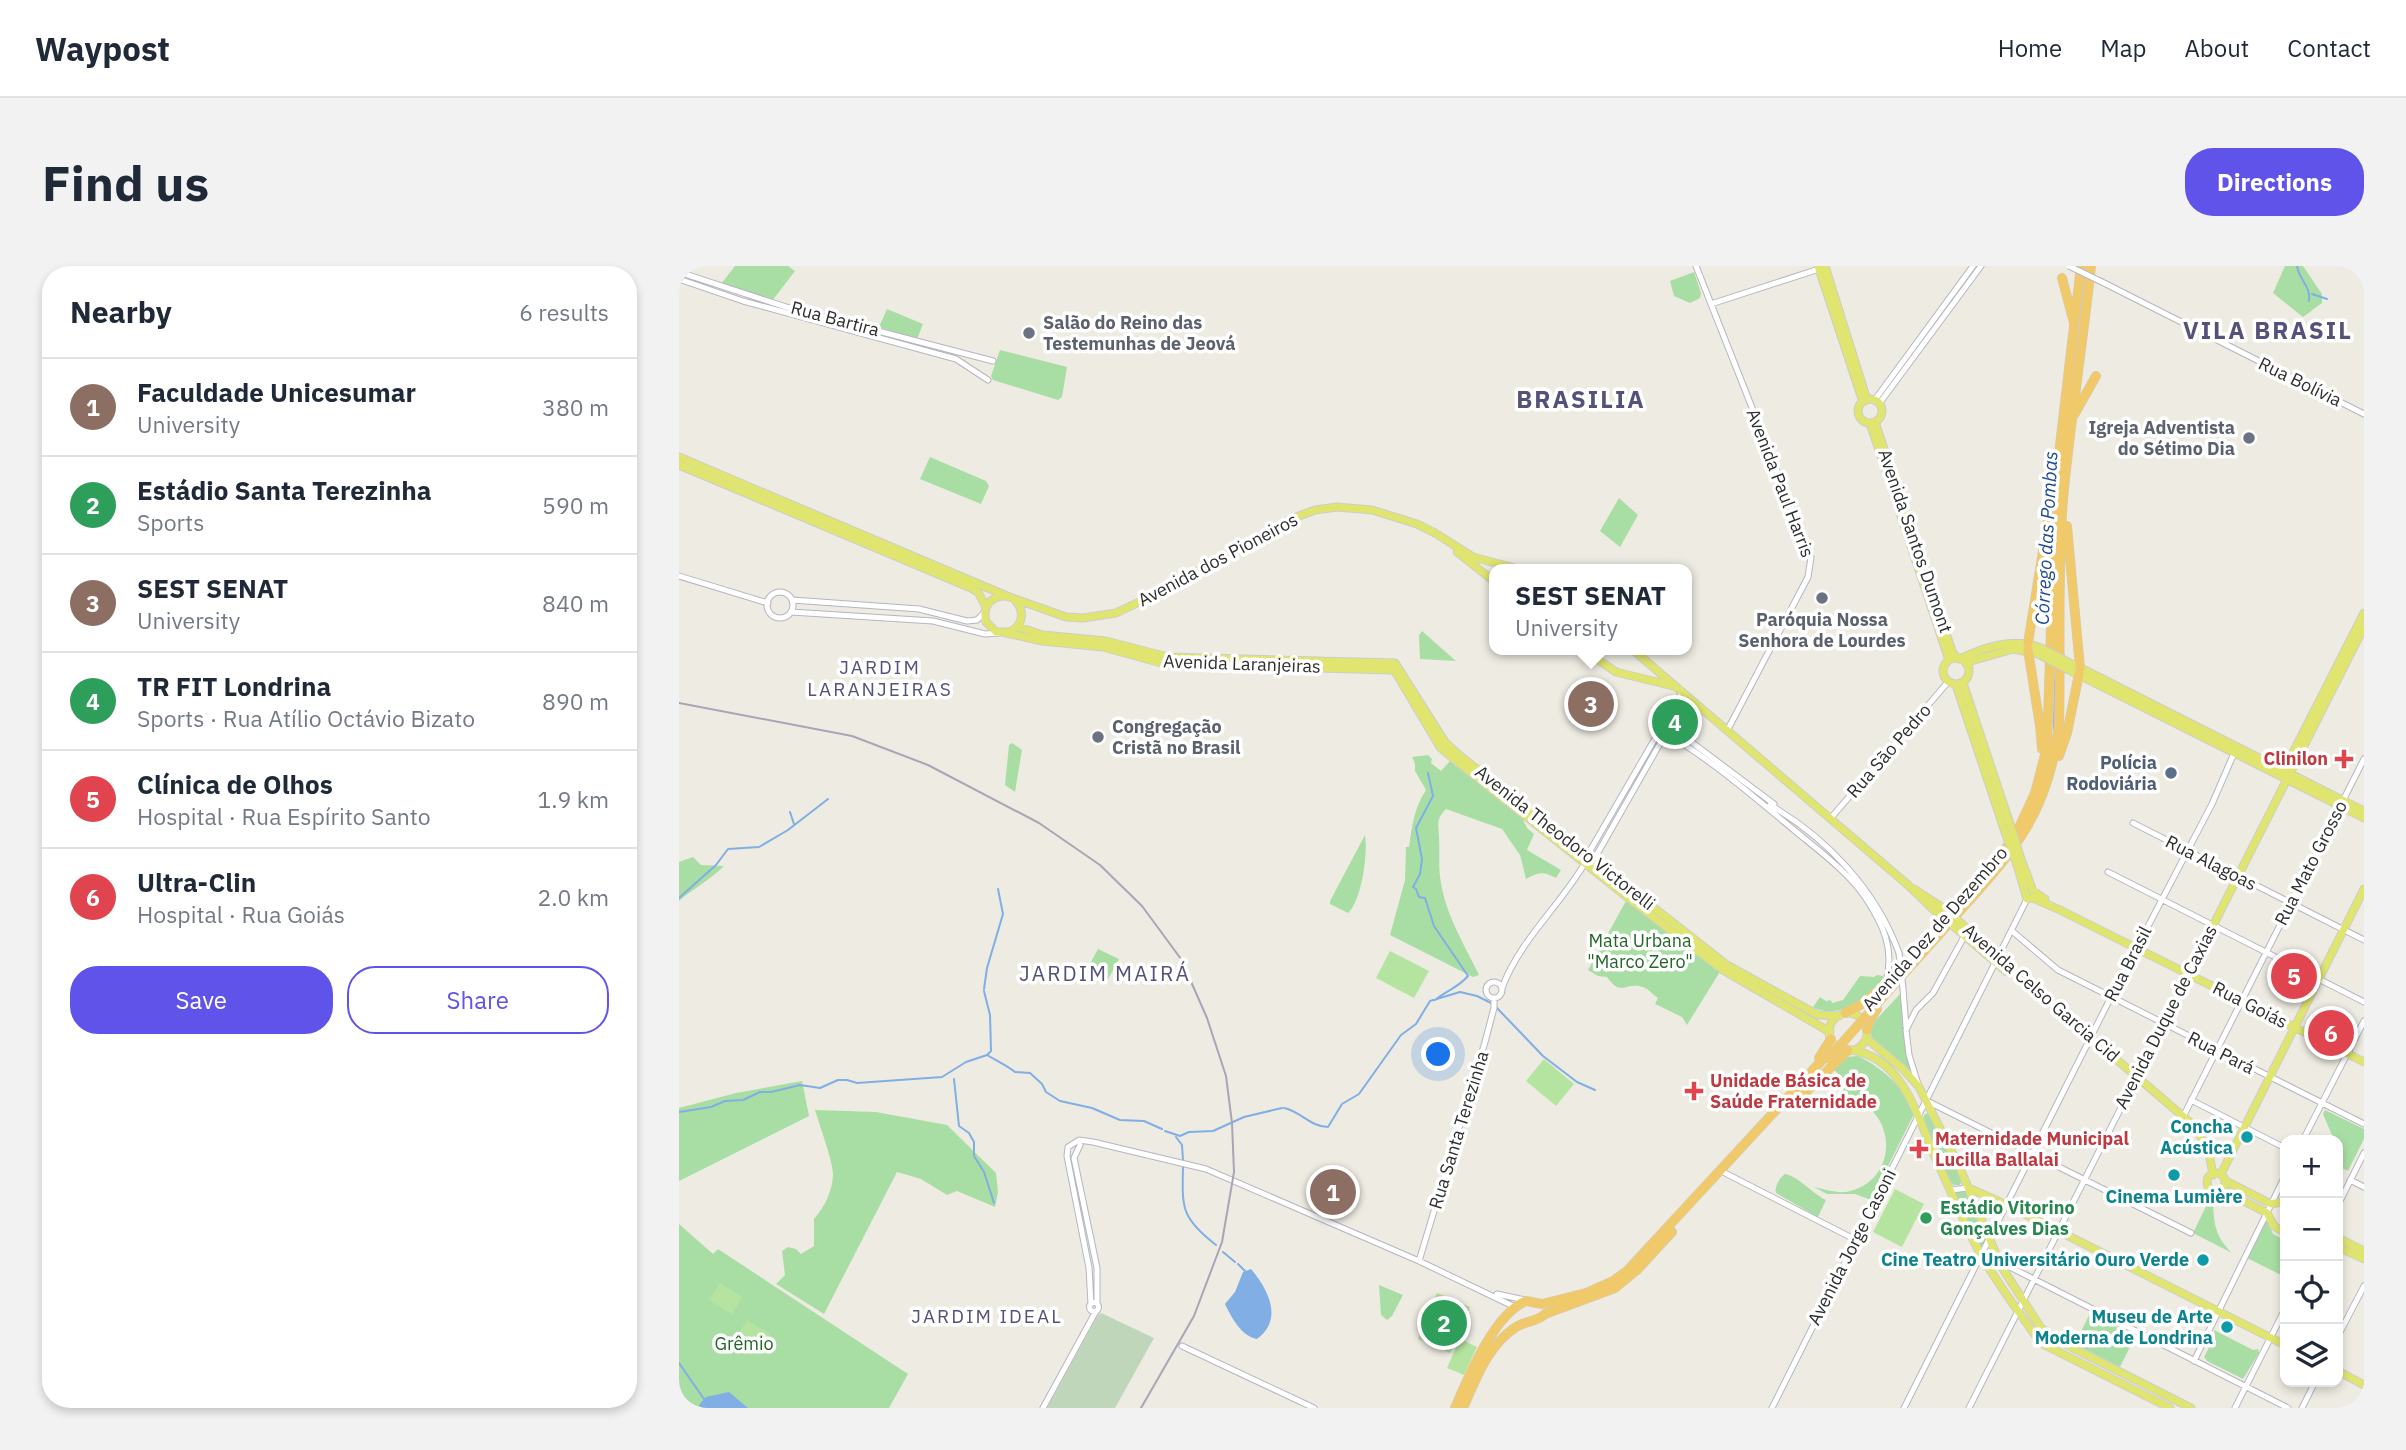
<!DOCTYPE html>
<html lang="en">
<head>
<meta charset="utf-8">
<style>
  :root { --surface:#fff; --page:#f2f2f3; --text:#1f2937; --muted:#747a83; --line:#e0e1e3; --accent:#6053ea }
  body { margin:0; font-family:"IBM Plex Sans",sans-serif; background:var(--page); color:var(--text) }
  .controls { position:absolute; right:21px; bottom:21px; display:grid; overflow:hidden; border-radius:14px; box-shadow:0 4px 10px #0003 }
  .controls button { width:63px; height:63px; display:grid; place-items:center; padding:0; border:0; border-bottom:2px solid var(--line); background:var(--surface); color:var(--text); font:35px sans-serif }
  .you { position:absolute; left:760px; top:789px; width:24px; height:24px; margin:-18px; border:5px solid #fff; border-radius:50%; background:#1a73e8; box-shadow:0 0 0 10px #1a73e833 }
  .badge { display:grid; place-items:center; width:46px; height:46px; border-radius:50%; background:var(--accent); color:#fff; font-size:23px; font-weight:700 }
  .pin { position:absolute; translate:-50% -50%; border:4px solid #fff; box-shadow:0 2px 7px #0006 }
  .popup { position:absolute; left:810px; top:298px; width:203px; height:91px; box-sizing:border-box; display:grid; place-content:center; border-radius:14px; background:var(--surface); filter:drop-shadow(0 2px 5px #0005); font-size:23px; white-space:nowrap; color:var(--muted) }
  .popup b { font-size:26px; color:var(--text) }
  .popup::after { content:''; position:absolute; left:50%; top:100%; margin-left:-14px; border:14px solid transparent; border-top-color:var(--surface) }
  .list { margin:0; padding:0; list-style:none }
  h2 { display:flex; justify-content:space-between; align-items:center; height:91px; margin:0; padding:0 28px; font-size:30px }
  h2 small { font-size:23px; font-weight:400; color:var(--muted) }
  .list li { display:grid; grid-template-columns:46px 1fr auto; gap:21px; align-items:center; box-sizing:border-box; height:98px; padding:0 28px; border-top:2px solid var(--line) }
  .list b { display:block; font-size:26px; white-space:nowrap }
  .list p { margin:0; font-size:23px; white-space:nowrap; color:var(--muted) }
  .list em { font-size:23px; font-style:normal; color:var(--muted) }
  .actions { display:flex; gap:14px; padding:21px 28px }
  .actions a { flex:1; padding:16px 0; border:2px solid var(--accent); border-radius:28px; text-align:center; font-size:24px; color:var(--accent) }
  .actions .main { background:var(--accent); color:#fff }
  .icon { flex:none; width:38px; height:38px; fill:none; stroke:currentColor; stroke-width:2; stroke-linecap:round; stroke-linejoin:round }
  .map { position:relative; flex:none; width:1685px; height:1142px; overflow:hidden; border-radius:28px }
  header { display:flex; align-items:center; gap:42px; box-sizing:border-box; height:98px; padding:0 35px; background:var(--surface); border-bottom:2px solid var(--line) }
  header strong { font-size:33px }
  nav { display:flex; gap:38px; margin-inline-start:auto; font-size:24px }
  .intro { display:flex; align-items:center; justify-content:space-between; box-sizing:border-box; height:168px; padding:0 42px }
  h1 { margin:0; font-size:49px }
  .button { padding:18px 32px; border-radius:28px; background:var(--accent); color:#fff; font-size:24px; font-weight:700 }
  main { display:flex; gap:42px; padding:0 42px }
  aside { flex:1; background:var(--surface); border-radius:28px; box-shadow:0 4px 10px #0003 }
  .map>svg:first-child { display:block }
</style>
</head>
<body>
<header>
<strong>Waypost</strong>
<nav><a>Home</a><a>Map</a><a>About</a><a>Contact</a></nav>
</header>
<div class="intro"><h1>Find us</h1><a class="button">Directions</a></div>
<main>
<aside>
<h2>Nearby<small>6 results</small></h2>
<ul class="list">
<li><span class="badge" style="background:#8d6e63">1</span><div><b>Faculdade Unicesumar</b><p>University</p></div><em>380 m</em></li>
<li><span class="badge" style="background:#2e9e5b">2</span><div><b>Estádio Santa Terezinha</b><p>Sports</p></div><em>590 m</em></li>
<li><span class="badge" style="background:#8d6e63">3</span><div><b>SEST SENAT</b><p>University</p></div><em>840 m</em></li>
<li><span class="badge" style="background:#2e9e5b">4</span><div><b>TR FIT Londrina</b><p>Sports · Rua Atílio Octávio Bizato</p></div><em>890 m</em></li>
<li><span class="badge" style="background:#e0444e">5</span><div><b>Clínica de Olhos</b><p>Hospital · Rua Espírito Santo</p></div><em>1.9 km</em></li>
<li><span class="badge" style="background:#e0444e">6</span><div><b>Ultra-Clin</b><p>Hospital · Rua Goiás</p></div><em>2.0 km</em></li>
</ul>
<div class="actions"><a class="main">Save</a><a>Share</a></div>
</aside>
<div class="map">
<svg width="1685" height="1142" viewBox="0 0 1685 1142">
  <rect width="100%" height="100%" fill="#eeece2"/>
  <!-- green -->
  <path fill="#a8dea4" d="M56,0H109L116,5L93,35L42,18Z
    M1606,0H1624L1643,28V37L1624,51L1594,27Z
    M1015,6L1022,27L1021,32L1011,37L995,30L991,15Z
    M208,43L244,58L238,73L200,61Z
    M321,84L388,101L383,131L379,134L314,114L312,110Z
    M251,191L307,215L310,220L302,238L241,213Z
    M940,232L959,249L941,281L921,265Z
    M743,365L777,395L741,393L740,369Z
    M333,477L343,484L336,526L326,519L330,479Z
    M749,489L753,493L752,497L762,505L771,495L843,552L848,562L855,568L848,584L882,604L877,612C864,605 860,606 847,613L841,589L823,563L767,543C756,554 760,559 760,573C761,587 759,602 762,617C767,649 786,680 800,709L794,711L711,669L726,614L727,581H730C733,560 735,542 747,524L736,505V498L733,491Z
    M686,569C689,587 683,634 669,647L651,638V635Z
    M14,591L22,599L45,600C31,614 15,622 0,635V596Z
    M948,633L1042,704L1008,759L1003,751L976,738L979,732C974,729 970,723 964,721C946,715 943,732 928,711L919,710L909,704Z
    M419,683L440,693L427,717L407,705Z
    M1198,709L1204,710V715C1188,732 1158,755 1134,741L1141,731L1147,735L1152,734L1153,737L1164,734L1181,710L1195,711Z
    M1221,728L1229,795L1234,810L1195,776L1191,766L1195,756Z
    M1179,790C1202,801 1228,823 1235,848L1192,934L1176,928H1148L1135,921C1145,923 1156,927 1167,926C1220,917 1222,842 1164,829L1162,825L1169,817L1154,803L1168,791Z
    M123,815L130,850L0,915V842L57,827Z
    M136,844L197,846L268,859L317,907L319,926L316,941L278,925L268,929L242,913L218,906L145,1048L97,1018L106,1009L103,985L109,981L117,983L122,988L135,980V953C145,942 154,924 154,908C153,892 141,861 136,844Z
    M1646,844L1685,863V873L1669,905L1659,900V874H1655L1644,848Z
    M1249,847L1283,914L1281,919H1274L1267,908L1245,855V849Z
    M1106,908C1119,910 1134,928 1147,934L1139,951L1097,927C1095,921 1101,911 1106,908Z
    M1288,924L1308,972L1302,985L1274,925Z
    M1533,928C1536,953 1532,966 1553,987L1514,967Z
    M1588,954L1594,968L1606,974V1011L1568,992Z
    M0,958L34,988L39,983L229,1108L210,1142H0Z
    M700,1019L724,1029L713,1050L708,1054L702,1049Z
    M1412,1045L1457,1069L1441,1101L1396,1078Z
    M1535,1064L1574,1084L1579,1083L1580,1087L1564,1113L1528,1095L1525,1091L1536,1070Z"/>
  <!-- cemetery -->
  <path fill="#c0d6bb" d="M422,1047L475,1072L436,1142H368L419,1049Z"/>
  <!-- pitch -->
  <path fill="#b5e4a1" d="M711,685L750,705L735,732L697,712Z
    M865,793L895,818L877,840L847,815Z
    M1216,923L1245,938L1223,981L1194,966Z
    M41,1017L63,1031L53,1048L30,1034Z
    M758,1027L791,1041L771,1087L739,1073Z
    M68,1054L91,1068L80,1085L58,1071Z
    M781,1073L798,1081L785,1109L768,1102Z"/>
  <!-- water -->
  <path fill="#80aee5" d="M572,1003C589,1023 605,1053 578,1073C562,1070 553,1052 546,1038L556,1026L564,1006Z
    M50,1126L69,1142H21L20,1139L27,1131Z"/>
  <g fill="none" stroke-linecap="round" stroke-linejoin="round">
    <!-- stream -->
    <path stroke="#80aee5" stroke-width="2" d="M1618,0C1620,14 1632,20 1630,35
      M1633,28L1648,33
      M1398,68L1406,11
      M1375,466L1376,401
      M749,507L754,530L737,562L743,593L741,608L734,621L737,623L740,631L746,632L755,660L789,710C780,721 767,725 756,734
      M111,546L115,558
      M0,632L37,599L49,583L80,581L109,564L149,533
      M305,723L308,702L324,648L319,623
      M305,725L311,749L312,785L308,789
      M817,741L864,790L898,816L916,824
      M275,813L280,860L290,867L295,876V890L305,906L315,937
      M605,842C621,845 632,861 649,861L663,838L680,828L722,769L737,758L751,735L781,726L798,730L812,737
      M0,846L32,841L46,835L64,834L81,826H92L121,819L141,822L159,814H168L178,817L263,811L287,796L308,789C318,795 327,799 336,806L351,807L363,818L367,826L381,835L413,842L441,854L465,855L483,863
      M486,865L501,870L510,866L534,865L565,851L603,842
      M497,871L503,879L504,894
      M504,901C503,942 502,952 537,979
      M544,986L556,996
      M559,998L566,1005
      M0,1097L25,1133"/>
    <defs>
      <path id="minor" d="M1017,0L1132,291L1129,311L1048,465
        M0,6L107,41L314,95
        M0,13L64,35L277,93L309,114
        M1423,16L1685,148
        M1032,38L1140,3
        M1195,135L1294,0
        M1200,138L1302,0
        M0,310L89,337
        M88 339a13 13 0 1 1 26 0a13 13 0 1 1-26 0Z
        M113,334L240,343L288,355L298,354L305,347
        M112,346L254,355L306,368L320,367
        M991,460L1095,538
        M982,464C1030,492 1073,529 1115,564C1139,584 1168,605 1186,631C1204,658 1216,683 1207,716
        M1091,539C1148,572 1197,624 1220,687
        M1151,553L1269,416
        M1454,557L1685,674
        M908,590L1003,426
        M913,597L991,460
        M1429,606L1685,736
        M1333,665L1379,704L1685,858
        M807 724a8 8 0 1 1 16 0a8 8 0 1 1-16 0Z
        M823,722C841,674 880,641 906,597
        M1224,723L1227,761
        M1239,818L1230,789L1227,764L1237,744L1254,727L1286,669
        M1512,834L1606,882
        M1248,835L1512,967
        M1504,851L1685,493
        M1624,874L1685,755
        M401,879L395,892L418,1002V1037
        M1042,905L1177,974
        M1671,914L1685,921
        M1271,924L1290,922
        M1659,939L1685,887
        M740,995L806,776L815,742V732
        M1319,995L1609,1142
        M818,1028L846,1034
        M410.5 1041a4.5 4.5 0 1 1 9 0a4.5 4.5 0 1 1-9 0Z
        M412,1038L410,1002L388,890L389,881L400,874L414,876L527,903L740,995L836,1041
        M1659,1070L1685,1020
        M503,1080L635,1142
        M1515,1095L1606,910
        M364,1142L417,1045
        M1093,1142L1348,633
        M1225,1142L1432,731L1533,538L1556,485
        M1290,1142L1456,814
        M1556,1142L1606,1043
        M1623,1142L1636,1116"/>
      <path id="major" d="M1139,0L1184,136
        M1146,0L1188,134
        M1179 145a12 12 0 1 1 24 0a12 12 0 1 1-24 0Z
        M1196,156L1273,385L1278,392
        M1191,157L1270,394
        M0,191L328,330L387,351L404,352L437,347L485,324L612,253L636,244L658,241L693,244L738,258L756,267L794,291L839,303
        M0,199L292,322L299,326L307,341
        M778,286L816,316
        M327,330C311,330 303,341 307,356L317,366H331C345,358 346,344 335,333
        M339,361L364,369L427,375L489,391L716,397L766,476L780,489L1048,699L1139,749L1160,750
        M327,367L363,375L424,381L486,398L713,404L717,407L761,481L775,493L948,631L1044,704L1151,766
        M905,384L937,406L994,420
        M954,384L1229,619L1259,648
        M1264 405a13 13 0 1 1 26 0a13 13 0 1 1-26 0Z
        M1280,393C1306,381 1335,371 1362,382
        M1288,399L1292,395L1334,383L1359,388
        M1398,400L1685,545
        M1390,404L1685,552
        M1284,417L1333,564
        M1277,419L1327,569
        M1604,506L1685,347
        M1342,593L1354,625L1366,633
        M1338,599L1348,633L1354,632L1381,644L1685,796
        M1235,623L1264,642
        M1283,658L1346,715L1513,858L1529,882L1534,909
        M1279,664L1328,706
        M1150 766a19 19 0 1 1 38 0a19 19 0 1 1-38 0Z
        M1187,772L1224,803L1240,821L1280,900L1322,1000L1362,1062L1388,1079L1512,1142
        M1173,784C1226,793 1238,852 1257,893C1272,925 1285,958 1302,989C1318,1017 1338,1043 1356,1069L1364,1078L1491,1142
        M1456,814L1685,361
        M1528 916a9 9 0 1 1 18 0a9 9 0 1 1-18 0Z
        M1542,908L1685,623
        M1547,915L1592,938L1606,935
        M1290,922L1328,939L1606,1079
        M1542,923L1588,947L1595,960L1606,967
        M1659,972L1685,985
        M1659,981L1685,993
        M1659,1105L1685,1119"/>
      <path id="highway" d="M1383,12L1395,57
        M1395,149L1417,110
        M1388,260L1401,402
        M1349,377L1371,242
        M1349,384L1361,460L1363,483
        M1380,490L1388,467L1400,408
        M1274,644L1325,585L1337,568L1356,527L1368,481L1377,213L1402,0
        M1197,739C1224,708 1252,678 1279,647C1335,585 1370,547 1380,459C1382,384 1378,309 1384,234C1391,156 1404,78 1412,0
        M1166,747L1183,738L1218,709
        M1188,764L1190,756L1198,743
        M1140,792L1152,773
        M1114,833L1124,829L1169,784
        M776,1142C789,1112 815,1048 847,1035L863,1038L907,1027L934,1015L948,1005L1146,791
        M784,1142C797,1113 809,1079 837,1061C846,1055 858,1056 866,1048L936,1022L958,1004L993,966"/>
    </defs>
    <!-- minor casing -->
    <use href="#minor" stroke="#b6b5c0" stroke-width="7"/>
    <!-- major casing -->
    <use href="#major" stroke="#cdcdcd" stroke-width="9"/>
    <!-- highway casing -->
    <use href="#highway" stroke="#cdcdcd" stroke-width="10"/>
    <!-- minor -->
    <use href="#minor" stroke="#fff" stroke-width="5"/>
    <!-- major -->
    <use href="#major" stroke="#e0e570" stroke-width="7"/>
    <!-- highway -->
    <use href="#highway" stroke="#f0c96a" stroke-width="9"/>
    <!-- rail -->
    <path stroke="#a7a5b6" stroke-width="2" d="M0,437L173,470L249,499L360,557L421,599L463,640L502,693L528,752L547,810L553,857L555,906L543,976L515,1050L462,1142"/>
    <defs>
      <path id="minor-bridge" d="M1390,0L1423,16
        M1220,687L1224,723"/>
      <path id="major-bridge" d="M1362,382L1393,398
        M1359,388L1390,404
        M1333,564L1342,593
        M1327,569L1338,599
        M1264,642L1283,658
        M1259,648L1279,664"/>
      <path id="highway-bridge" d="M1149,793L1197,739"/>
    </defs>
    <!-- minor-bridge casing -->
    <use href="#minor-bridge" stroke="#b6b5c0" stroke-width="7" stroke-linecap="butt"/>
    <!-- major-bridge casing -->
    <use href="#major-bridge" stroke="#cdcdcd" stroke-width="9" stroke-linecap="butt"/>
    <!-- highway-bridge casing -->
    <use href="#highway-bridge" stroke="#cdcdcd" stroke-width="10" stroke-linecap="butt"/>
    <!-- minor-bridge -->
    <use href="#minor-bridge" stroke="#fff" stroke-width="5"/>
    <!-- major-bridge -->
    <use href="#major-bridge" stroke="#e0e570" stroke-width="7"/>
    <!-- highway-bridge -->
    <use href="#highway-bridge" stroke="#f0c96a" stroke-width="9"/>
  </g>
  <!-- markers -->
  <g fill="#6b7280" stroke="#fff" stroke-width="2.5">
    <circle cx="350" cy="67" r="7"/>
    <circle cx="1570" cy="172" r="7"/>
    <circle cx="1143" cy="332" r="7"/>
    <circle cx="419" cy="471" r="7"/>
  </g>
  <g fill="#e0444e" stroke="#fff" stroke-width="2.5">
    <path d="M1661.5 482.5h7v7h7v7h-7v7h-7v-7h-7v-7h7z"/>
    <path d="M1011.5 814.5h7v7h7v7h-7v7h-7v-7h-7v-7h7z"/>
    <path d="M1236.5 872.5h7v7h7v7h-7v7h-7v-7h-7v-7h7z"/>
  </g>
  <circle fill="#5c6f8a" stroke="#fff" stroke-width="2.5" cx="1492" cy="507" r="7"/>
  <g fill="#0f9aa8" stroke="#fff" stroke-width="2.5">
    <circle cx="1568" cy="871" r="7"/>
    <circle cx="1495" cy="909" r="7"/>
    <circle cx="1524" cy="994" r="7"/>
    <circle cx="1548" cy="1061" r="7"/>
  </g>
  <circle fill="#2e9e5b" stroke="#fff" stroke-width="2.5" cx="1247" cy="952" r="7"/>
  <g text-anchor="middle" stroke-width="7" stroke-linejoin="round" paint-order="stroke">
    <!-- street labels -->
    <g font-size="18" fill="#2e2e2e" stroke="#fff">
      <text transform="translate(156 53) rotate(15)" y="6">Rua Bartira</text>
      <text transform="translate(1621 116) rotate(26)" y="6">Rua Bolívia</text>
      <text transform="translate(1101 217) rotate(69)" y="6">Avenida Paul Harris</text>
      <text transform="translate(1236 275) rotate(71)" y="6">Avenida Santos Dumont</text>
      <text transform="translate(539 294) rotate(-28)" y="6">Avenida dos Pioneiros</text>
      <text transform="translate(563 398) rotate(2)" y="6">Avenida Laranjeiras</text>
      <text transform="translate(1210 485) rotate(-49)" y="6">Rua São Pedro</text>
      <text transform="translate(886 572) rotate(38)" y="6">Avenida Theodoro Victorelli</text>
      <text transform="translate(1532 597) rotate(27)" y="6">Rua Alagoas</text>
      <text transform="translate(1632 597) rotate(-63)" y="6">Rua Mato Grosso</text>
      <text transform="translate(1256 663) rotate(-49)" y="6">Avenida Dez de Dezembro</text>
      <text transform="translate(1449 698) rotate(-63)" y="6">Rua Brasil</text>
      <text transform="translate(1362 727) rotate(41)" y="6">Avenida Celso Garcia Cid</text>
      <text transform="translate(1571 739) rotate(27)" y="6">Rua Goiás</text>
      <text transform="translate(1487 751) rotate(-63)" y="6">Avenida Duque de Caxias</text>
      <text transform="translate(1542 787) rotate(27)" y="6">Rua Pará</text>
      <text transform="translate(780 864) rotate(-73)" y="6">Rua Santa Terezinha</text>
      <text transform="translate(1173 981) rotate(-63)" y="6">Avenida Jorge Casoni</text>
    </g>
    <!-- worship labels -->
    <g font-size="18" font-weight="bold" fill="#5b616d" stroke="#fff" text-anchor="start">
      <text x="364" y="63">Salão do Reino das<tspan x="364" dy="21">Testemunhas de Jeová</tspan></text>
      <text x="1556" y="168" text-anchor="end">Igreja Adventista<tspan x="1556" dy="21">do Sétimo Dia</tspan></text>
      <text x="1143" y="360" text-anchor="middle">Paróquia Nossa<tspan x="1143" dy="21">Senhora de Lourdes</tspan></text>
      <text x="433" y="467">Congregação<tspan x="433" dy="21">Cristã no Brasil</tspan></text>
    </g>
    <!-- health labels -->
    <g font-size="18" font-weight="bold" fill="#be3a42" stroke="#fff" text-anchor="start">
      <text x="1649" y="499" text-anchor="end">Clinilon</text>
      <text x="1031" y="821">Unidade Básica de<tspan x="1031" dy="21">Saúde Fraternidade</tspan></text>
      <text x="1256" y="879">Maternidade Municipal<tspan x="1256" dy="21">Lucilla Ballalai</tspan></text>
    </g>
    <!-- service labels -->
    <g font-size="18" font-weight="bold" fill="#4e5e75" stroke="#fff" text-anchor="end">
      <text x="1478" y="503">Polícia<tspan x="1478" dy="21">Rodoviária</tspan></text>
    </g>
    <!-- park labels -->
    <g font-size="18" fill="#226627" stroke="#fff">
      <text x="961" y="681">Mata Urbana<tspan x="961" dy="21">"Marco Zero"</tspan></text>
      <text x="65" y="1084">Grêmio</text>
    </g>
    <!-- culture labels -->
    <g font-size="18" font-weight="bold" fill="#0d838f" stroke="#fff" text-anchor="end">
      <text x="1554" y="867">Concha<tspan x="1554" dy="21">Acústica</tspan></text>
      <text x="1495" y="937" text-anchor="middle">Cinema Lumière</text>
      <text x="1510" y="1000">Cine Teatro Universitário Ouro Verde</text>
      <text x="1534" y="1057">Museu de Arte<tspan x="1534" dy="21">Moderna de Londrina</tspan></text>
    </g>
    <!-- leisure labels -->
    <g font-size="18" font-weight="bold" fill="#27864d" stroke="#fff" text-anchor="start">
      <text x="1261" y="948">Estádio Vitorino<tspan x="1261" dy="21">Gonçalves Dias</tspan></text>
    </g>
    <!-- water labels -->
    <g font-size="19" font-style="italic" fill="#1b4995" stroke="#fff">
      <text transform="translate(1367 272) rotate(-87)" y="7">Córrego das Pombas</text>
    </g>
    <!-- neighbourhood labels -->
    <g font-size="19" letter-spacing="2" fill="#56517b" stroke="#fff">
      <text x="201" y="408">JARDIM<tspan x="201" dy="22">LARANJEIRAS</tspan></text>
      <text x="308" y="1057">JARDIM IDEAL</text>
    </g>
    <!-- quarter labels -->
    <g font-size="21" letter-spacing="2" fill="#56517b" stroke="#fff">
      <text x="426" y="715">JARDIM MAIRÁ</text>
    </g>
    <!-- district labels -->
    <g font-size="24" font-weight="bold" letter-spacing="2" fill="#56517b" stroke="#fff">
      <text x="1589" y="73">VILA BRASIL</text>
      <text x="902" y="142">BRASILIA</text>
    </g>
  </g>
</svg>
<div class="controls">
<button>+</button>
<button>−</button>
<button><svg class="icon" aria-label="locate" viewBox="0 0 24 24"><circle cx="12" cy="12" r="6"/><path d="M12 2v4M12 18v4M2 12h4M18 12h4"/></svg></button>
<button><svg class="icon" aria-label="layers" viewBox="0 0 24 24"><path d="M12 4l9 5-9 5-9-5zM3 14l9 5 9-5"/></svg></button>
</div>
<div class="you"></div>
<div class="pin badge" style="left:654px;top:926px;background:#8d6e63">1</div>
<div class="pin badge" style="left:765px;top:1057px;background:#2e9e5b">2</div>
<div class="pin badge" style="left:912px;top:438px;background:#8d6e63">3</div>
<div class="popup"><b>SEST SENAT</b>University</div>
<div class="pin badge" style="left:996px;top:456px;background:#2e9e5b">4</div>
<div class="pin badge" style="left:1615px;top:710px;background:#e0444e">5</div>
<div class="pin badge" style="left:1652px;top:767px;background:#e0444e">6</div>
</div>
</main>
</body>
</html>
